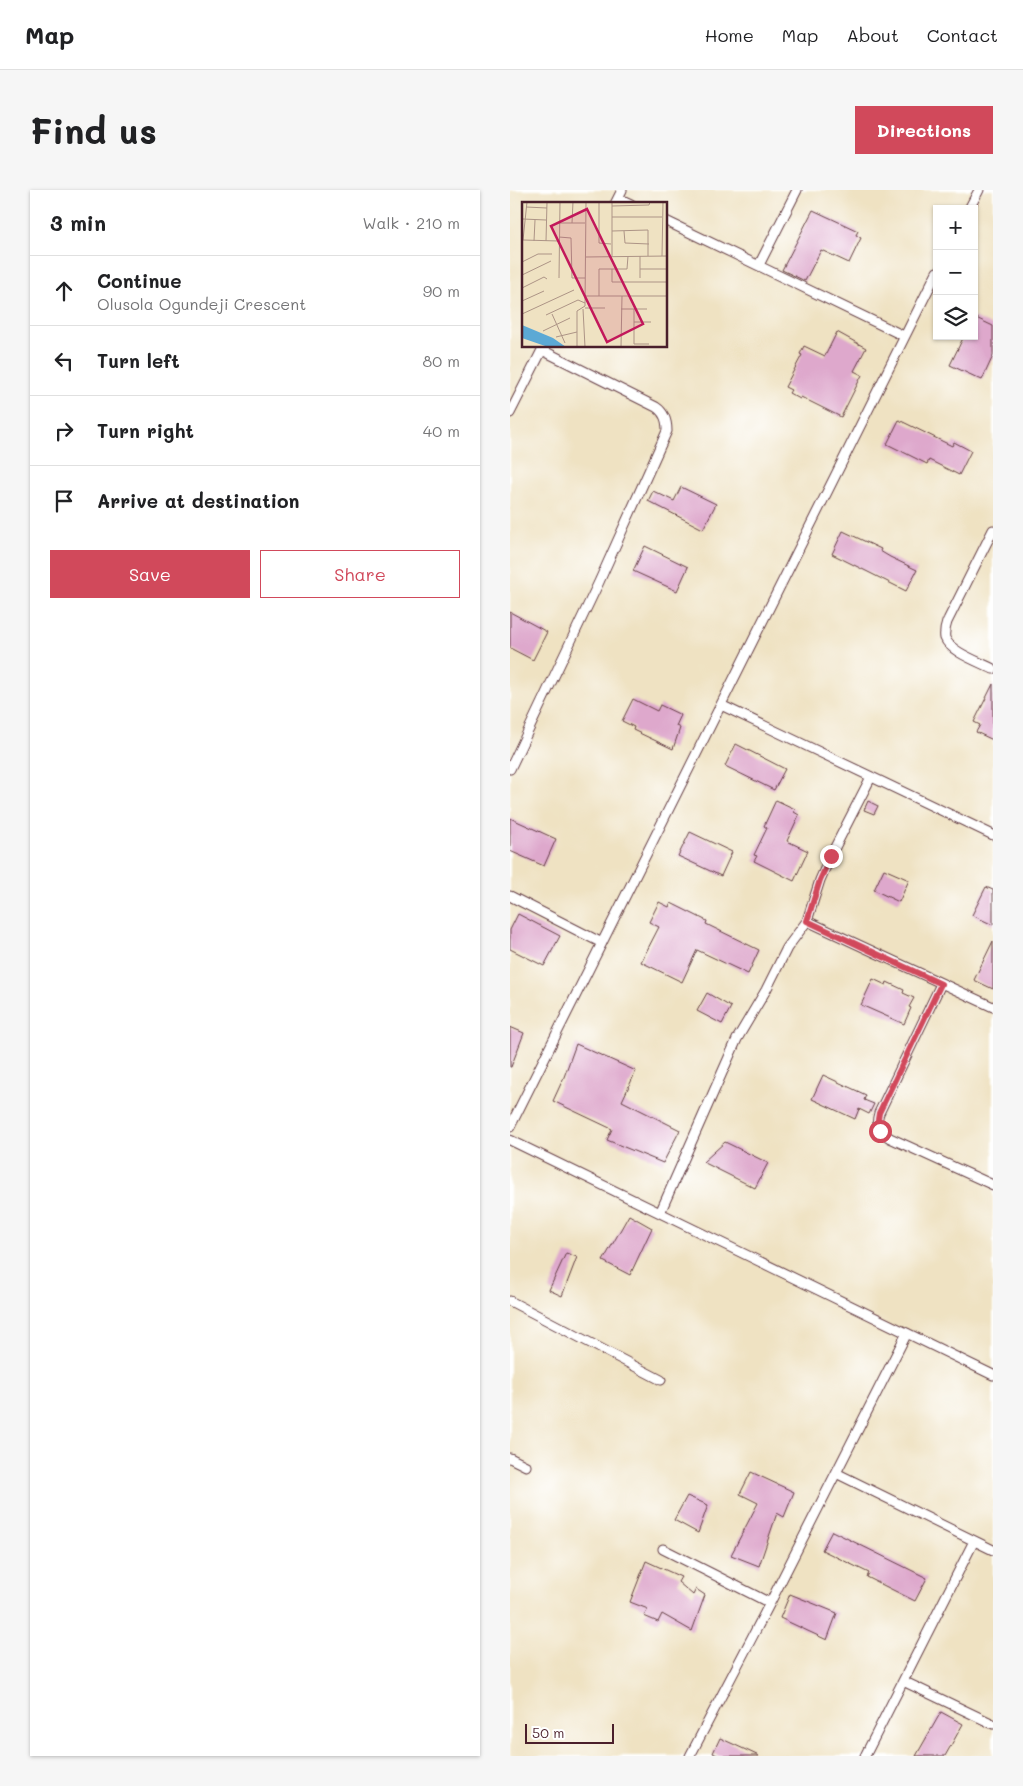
<!DOCTYPE html>
<html lang="en">
<head>
<meta charset="utf-8">
<style>
  :root { --surface:#fff; --page:#f6f6f6; --text:#202124; --muted:#757577; --line:#e0e0e0; --accent:#d1495b }
  body { margin:0; font-family:Mali,sans-serif; background:var(--page); color:var(--text) }
  .controls { position:absolute; right:15px; top:15px; display:grid; overflow:hidden; border-radius:0px; box-shadow:0 1px 4px #0004 }
  .controls button { width:45px; height:45px; display:grid; place-items:center; padding:0; border:0; border-bottom:1px solid var(--line); background:var(--surface); color:var(--text); font:25px sans-serif }
  .scale { position:absolute; left:15px; bottom:12px; width:89px; box-sizing:border-box; padding-left:5px; border:2px solid #4a1f2b; border-top:0; font-size:14px; line-height:18px; white-space:nowrap; color:#4a1f2b; -webkit-text-stroke:4px #fff; paint-order:stroke }
  .stop { position:absolute; width:15px; height:15px; margin:-11px; border:4px solid #d1495b; border-radius:50%; background:#fff }
  .stop.end { background:#d1495b; border-color:#fff; box-shadow:0 1px 5px #0008 }
  .list { margin:0; padding:0; list-style:none }
  h2 { display:flex; justify-content:space-between; align-items:center; height:65px; margin:0; padding:0 20px; font-size:21px }
  h2 small { font-size:16px; font-weight:400; color:var(--muted) }
  .list li { display:grid; grid-template-columns:32px 1fr auto; gap:15px; align-items:center; box-sizing:border-box; height:70px; padding:0 20px; border-top:1px solid var(--line) }
  .list b { display:block; font-size:19px; white-space:nowrap }
  .list p { margin:0; font-size:16px; white-space:nowrap; color:var(--muted) }
  .list em { font-size:16px; font-style:normal; color:var(--muted) }
  .actions { display:flex; gap:10px; padding:15px 20px }
  .actions a { flex:1; padding:11px 0; border:1px solid var(--accent); border-radius:0px; text-align:center; font-size:18px; color:var(--accent) }
  .actions .main { background:var(--accent); color:#fff }
  .icon { flex:none; width:28px; height:28px; fill:none; stroke:currentColor; stroke-width:2; stroke-linecap:round; stroke-linejoin:round }
  .map { position:relative; flex:none; width:483px; height:1566px; overflow:hidden; border-radius:0px }
  header { display:flex; align-items:center; gap:30px; box-sizing:border-box; height:70px; padding:0 25px; background:var(--surface); border-bottom:1px solid var(--line) }
  header strong { font-size:24px }
  nav { display:flex; gap:28px; margin-inline-start:auto; font-size:18px }
  .intro { display:flex; align-items:center; justify-content:space-between; box-sizing:border-box; height:120px; padding:0 30px }
  h1 { margin:0; font-size:35px }
  .button { padding:12px 22px; border-radius:0px; background:var(--accent); color:#fff; font-size:18px; font-weight:700 }
  main { display:flex; gap:30px; padding:0 30px }
  aside { flex:1; background:var(--surface); border-radius:0px; box-shadow:0 1px 4px #0004 }
  .map>svg:first-child { display:block }
</style>
</head>
<body>
<header>
<strong>Map</strong>
<nav><a>Home</a><a>Map</a><a>About</a><a>Contact</a></nav>
</header>
<div class="intro"><h1>Find us</h1><a class="button">Directions</a></div>
<main>
<aside>
<h2>3 min<small>Walk · 210 m</small></h2>
<ul class="list">
<li><svg class="icon" aria-label="ahead" viewBox="0 0 24 24"><path d="M12 20V5M6 11l6-6 6 6"/></svg><div><b>Continue</b><p>Olusola Ogundeji Crescent</p></div><em>90 m</em></li>
<li><svg class="icon" aria-label="left" viewBox="0 0 24 24"><path d="M17 20v-9H6M10 6l-5 5 5 5"/></svg><div><b>Turn left</b></div><em>80 m</em></li>
<li><svg class="icon" aria-label="right" viewBox="0 0 24 24"><path d="M7 20v-9h11M14 6l5 5-5 5"/></svg><div><b>Turn right</b></div><em>40 m</em></li>
<li><svg class="icon" aria-label="arrive" viewBox="0 0 24 24"><path d="M6 21V4h12l-3 4 3 4H6"/></svg><div><b>Arrive at destination</b></div></li>
</ul>
<div class="actions"><a class="main">Save</a><a>Share</a></div>
</aside>
<div class="map">
<svg width="483" height="1566" viewBox="0 0 483 1566">
  <rect width="100%" height="100%" fill="#fff"/>
  <filter id="ink" filterUnits="userSpaceOnUse"><feTurbulence type="fractalNoise" baseFrequency=".02" numOctaves="2"/><feDisplacementMap in="SourceGraphic" scale="10" xChannelSelector="R" yChannelSelector="G"/><feConvolveMatrix kernelMatrix="1 2 1 2 8 2 1 2 1" color-interpolation-filters="sRGB"/></filter>
  <filter id="wash" filterUnits="userSpaceOnUse"><feTurbulence type="fractalNoise" baseFrequency=".0096" numOctaves="4" result="noise"/><feDisplacementMap in="SourceGraphic" scale="20" xChannelSelector="R" yChannelSelector="G"/><feGaussianBlur stdDeviation="1.12" result="paint"/><feColorMatrix in="noise" values="0 0 0 0 0 0 0 0 0 0 0 0 0 0 0 0 0 1.4 0 .05"/><feComposite in="paint" operator="in"/></filter>
  <g filter="url(#wash)">
    <rect width="100%" height="100%" fill="#efe2c2"/>
    <g id="blocks">
      <!-- building -->
      <path fill="#dea8cc" d="M303,20L348,41L346,45L351,48L339,73L311,60L295,91L272,80Z
        M464,127L483,136V166L472,190L440,175L454,146H464Z
        M327,142L356,158L344,181L352,185L331,227L291,207L290,209L279,203L281,200L275,197L292,165L290,164L294,156L315,166Z
        M389,230L442,256L444,252L461,261L449,285L419,270L417,274L377,254Z
        M171,297L206,314L193,339L138,311L143,301L164,311Z
        M333,341L371,359L370,361L380,367L407,380L396,401L322,364Z
        M135,356L178,377L167,401L123,381Z
        M0,422L37,442L23,470L0,458Z
        M483,494V550L466,542L470,535L464,532Z
        M123,509L147,521L150,515L171,525L166,536L170,538L163,559L123,540L124,537L112,531Z
        M226,554L275,579L264,600L215,576Z
        M266,610L285,619L284,622L289,625L277,651L298,661L284,691L244,671L247,666L244,665L257,638L254,636Z
        M358,611L368,616L364,624L354,620Z
        M0,628L46,649L34,676L0,661Z
        M180,642L222,662L211,686L168,666Z
        M374,679L399,690L389,712L364,700Z
        M476,697L483,700V735L462,725Z
        M149,712L159,717L161,713L197,731L196,734L249,760L238,784L187,760L172,792L131,772L149,737L139,732Z
        M8,724L50,746L34,776L0,759V740Z
        M483,751V799L464,790Z
        M363,789L376,795L377,792L394,800L393,803L404,808L399,817L401,818L394,834L351,815Z
        M197,803L221,817L212,834L187,821Z
        M0,837L14,843L1,877H0Z
        M66,854L126,881L112,911L170,940L153,973L97,950L102,939L43,911L54,887Z
        M313,885L356,905L354,910L364,914L359,924L349,919L345,929L302,909Z
        M215,952L258,973L245,998L193,972Z
        M119,1025L142,1038L120,1085L93,1071Z
        M56,1063L67,1067L52,1106L39,1100Z
        M241,1282L284,1302L274,1327L267,1323L249,1376L221,1365L248,1313L230,1304Z
        M177,1306L198,1315L188,1343L164,1330Z
        M322,1341L417,1388L405,1411L357,1387L359,1383L312,1360Z
        M136,1371L171,1387L168,1392L183,1405L186,1399L195,1405L182,1441L152,1424L148,1432L134,1426L138,1419L120,1412Z
        M280,1404L327,1423L317,1450L270,1428Z
        M431,1522L453,1534L435,1566H406Z
        M210,1548L249,1566H209L203,1563Z"/>
    </g>
  </g>
  <g filter="url(#ink)">
    <use href="#blocks" fill-opacity="0" stroke="#633c42" stroke-width="1"/>
    <g fill="none" stroke-linecap="round" stroke-linejoin="round">
      <defs>
        <path id="street" d="M108,8L121,14
          M105,14L112,0
          M459,19L469,0
          M156,31L394,146
          M249,75L287,0
          M0,223L34,156
          M483,340L437,432C435,438 434,442 435,448C440,462 470,472 483,479
          M211,515L483,645
          M0,579L89,392L157,241C157,231 155,223 146,217L32,160
          M0,706L92,753
          M297,731L310,690L321,665L361,587
          M431,794L369,923C365,936 369,941 380,948L483,995
          M0,937L427,82
          M0,950L483,1185
          M150,1023L227,849L256,800L277,758L297,731L483,817
          M0,1111L151,1190
          M0,1268L16,1276
          M326,1283L483,1360
          M153,1359L260,1413
          M393,1491L483,1534
          M180,1566L260,1413L397,1143
          M355,1566L464,1351"/>
      </defs>
      <!-- street casing -->
      <use href="#street" stroke="#633c42" stroke-width="11"/>
      <!-- street -->
      <use href="#street" stroke="#fff" stroke-width="9"/>
    </g>
  </g>
  <g fill="none" stroke-linecap="round" stroke-linejoin="round" filter="url(#ink)">
    <!-- route -->
    <path stroke="#d1495b" stroke-width="6" d="M321,666L310,690L297,731L431,794L369,923L367,936L370,941"/>
  </g>
  <!-- overview -->
  <g transform="translate(12 12)">
    <rect width="145" height="145" fill="#efe2c2"/>
    <path d="M0,123L31,136L44,145H26L0,136Z" fill="#5ca9d5"/>
    <path fill="none" stroke="#ad9486" stroke-width="1" d="M5,0L1,38L37,39M77,0V41L89,42M90,4L127,3L128,0M4,5L25,6M90,15H140M1,17L24,18M37,21H63M50,21L51,0M90,29L126,28V54M102,29L103,41L127,42M37,35L49,36L50,76H63M12,39L13,18M24,39L25,0M90,54V0M118,54V76M140,54L141,0M64,55L145,54M0,60L16,52H30M90,67V80H145M118,67H145M0,73L29,59M37,76L38,0M0,86L22,75L25,77M63,94H145M77,94V67H105L106,54M0,99L22,89M63,106H83M61,107L63,145M99,107H125M112,107V142H127M0,112L52,88M30,112L43,141M24,113L56,98L63,101M112,120H129M21,129L48,116M34,135L55,130M55,145V109L63,104L64,0M99,145L100,94"/>
    <path fill="#c2185b" fill-opacity="0.15" stroke="#c2185b" stroke-width="2.5" d="M65,7L121,122L85,140L29,24Z"/>
    <rect width="145" height="145" fill="none" stroke="#4a1f2b" stroke-width="2.5"/>
  </g>
</svg>
<div class="controls">
<button>+</button>
<button>−</button>
<button><svg class="icon" aria-label="layers" viewBox="0 0 24 24"><path d="M12 4l9 5-9 5-9-5zM3 14l9 5 9-5"/></svg></button>
</div>
<div class="scale">50 m</div>
<div class="stop" style="left:370px;top:941px"></div>
<div class="stop end" style="left:321px;top:666px"></div>
</div>
</main>
</body>
</html>
